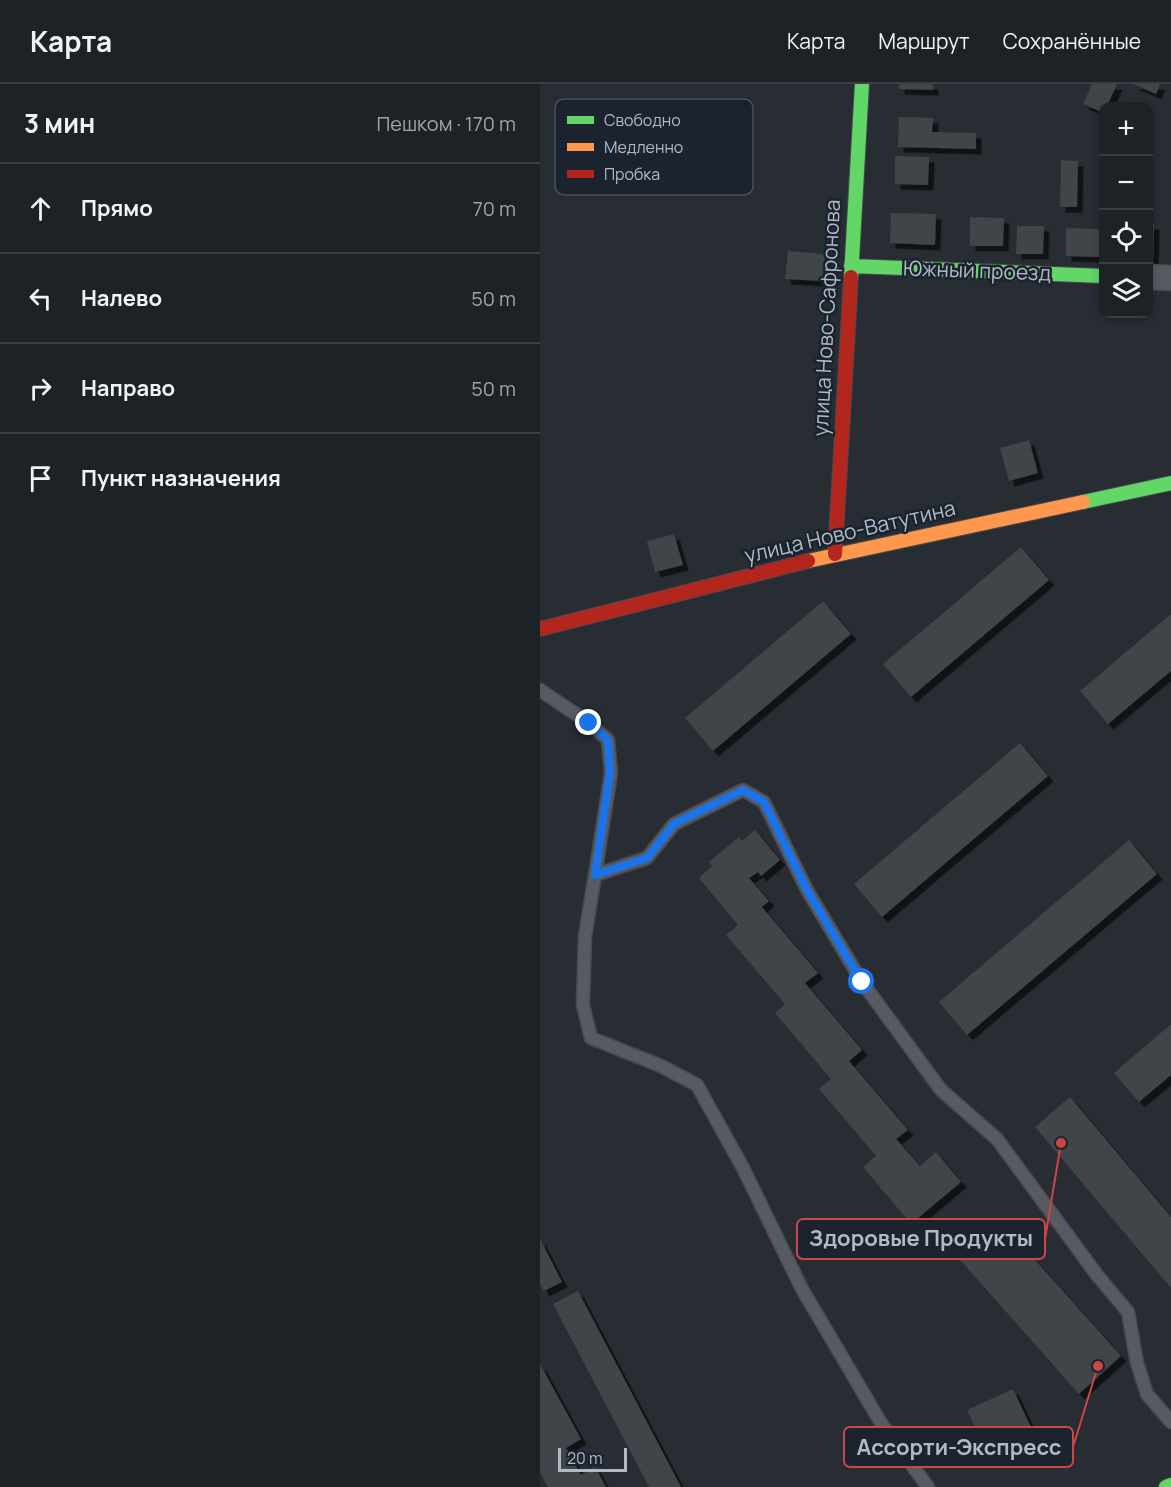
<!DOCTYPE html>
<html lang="ru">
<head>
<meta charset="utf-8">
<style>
  :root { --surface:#1d2226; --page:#2a2f32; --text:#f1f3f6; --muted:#a0a4a7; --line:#3b3f43 }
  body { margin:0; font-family:Manrope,sans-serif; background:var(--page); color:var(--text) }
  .controls { position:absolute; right:18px; top:18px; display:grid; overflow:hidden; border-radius:12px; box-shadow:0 3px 9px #0003 }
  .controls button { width:54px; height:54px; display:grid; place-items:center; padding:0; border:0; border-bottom:2px solid var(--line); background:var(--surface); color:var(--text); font:30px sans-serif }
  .scale { position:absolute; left:18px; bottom:15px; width:69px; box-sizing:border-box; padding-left:6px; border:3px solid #b0b9c5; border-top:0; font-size:16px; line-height:21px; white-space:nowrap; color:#b0b9c5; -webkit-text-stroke:4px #1a232e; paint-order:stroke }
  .stop { position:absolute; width:18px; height:18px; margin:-14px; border:4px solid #1a73e8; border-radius:50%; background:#fff }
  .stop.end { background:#1a73e8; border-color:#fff; box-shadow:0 2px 6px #0008 }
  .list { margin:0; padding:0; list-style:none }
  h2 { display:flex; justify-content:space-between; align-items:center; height:78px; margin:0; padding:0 24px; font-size:26px }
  h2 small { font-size:20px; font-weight:400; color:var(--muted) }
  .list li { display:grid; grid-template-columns:39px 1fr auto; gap:18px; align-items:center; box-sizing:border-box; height:90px; padding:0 24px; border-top:2px solid var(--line) }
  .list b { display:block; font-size:22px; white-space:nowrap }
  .list em { font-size:20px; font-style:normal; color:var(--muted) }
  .icon { flex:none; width:33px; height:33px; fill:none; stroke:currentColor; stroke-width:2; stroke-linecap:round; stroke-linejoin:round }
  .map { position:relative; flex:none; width:631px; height:1403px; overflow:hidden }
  header { display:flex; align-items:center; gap:36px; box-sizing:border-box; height:84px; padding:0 30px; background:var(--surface); border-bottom:2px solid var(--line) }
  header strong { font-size:28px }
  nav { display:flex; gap:33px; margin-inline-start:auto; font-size:21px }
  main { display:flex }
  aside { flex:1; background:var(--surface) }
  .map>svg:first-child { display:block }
</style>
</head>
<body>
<header>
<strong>Карта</strong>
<nav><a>Карта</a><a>Маршрут</a><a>Сохранённые</a></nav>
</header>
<main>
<aside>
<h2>3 мин<small>Пешком · 170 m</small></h2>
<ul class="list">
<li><svg class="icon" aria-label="ahead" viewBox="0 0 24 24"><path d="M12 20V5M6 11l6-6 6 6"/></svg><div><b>Прямо</b></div><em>70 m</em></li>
<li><svg class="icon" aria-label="left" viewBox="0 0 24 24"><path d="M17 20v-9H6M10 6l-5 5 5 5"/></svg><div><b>Налево</b></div><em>50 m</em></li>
<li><svg class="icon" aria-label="right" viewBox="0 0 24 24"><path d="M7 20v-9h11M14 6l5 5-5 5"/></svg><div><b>Направо</b></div><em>50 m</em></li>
<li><svg class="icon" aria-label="arrive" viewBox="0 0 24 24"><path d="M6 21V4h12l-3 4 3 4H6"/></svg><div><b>Пункт назначения</b></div></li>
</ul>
</aside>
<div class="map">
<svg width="631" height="1403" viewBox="0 0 631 1403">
  <defs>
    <filter id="shadow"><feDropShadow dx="5.5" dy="5.5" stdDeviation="0" flood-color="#0009"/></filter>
  </defs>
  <rect width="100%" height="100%" fill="#272d33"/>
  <!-- building -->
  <path fill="#3f444a" filter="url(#shadow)" d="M359,0H393V6L359,5Z
    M552,0H577L567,22H564V29L543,20Z
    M593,0H620L616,10Z
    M359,33L393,34L392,48L436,49V65L358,63Z
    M355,72L389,73L388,101L355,100Z
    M521,76L538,77L537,123H520Z
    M351,129L396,130L395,161L350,159Z
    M430,133L464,134L463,162H430Z
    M608,140H614L613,176H608Z
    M477,142H504L503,170H476Z
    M526,144L560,145L559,173L526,172Z
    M248,167L285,170L283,197L245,195Z
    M489,356L498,389L469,397L460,364Z
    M134,450L143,481L115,488L107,457Z
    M481,463L509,496L371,613L343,580Z
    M283,517L311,550L173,667L145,634Z
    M631,530V587L568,640L540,607Z
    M480,659L508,692L342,833L314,800Z
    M215,746L240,776L221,792L218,788L209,794L229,817L222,823L278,889L265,899L322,966L309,977L368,1046L356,1055L380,1082L396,1068L421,1098L371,1140L323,1083L336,1072L279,1005L291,995L235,929L245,920L186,851L198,841L159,794L172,782L169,778L199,753L202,757Z
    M589,756L617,790L427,951L399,918Z
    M631,940V991L599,1018L574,989Z
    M530,1013L631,1133V1204L495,1043Z
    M462,1139L581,1272L539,1310L420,1176Z
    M0,1155L22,1198L4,1207L0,1200Z
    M38,1207L141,1403H109L13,1220Z
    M0,1280L41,1355L26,1364L41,1391L55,1383L66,1403H8L0,1388Z
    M473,1305L496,1354L450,1376L427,1326Z"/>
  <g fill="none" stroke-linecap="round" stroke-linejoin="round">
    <defs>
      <path id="lane" d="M0,606L49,639L68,656L71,689L55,791
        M388,1403L341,1339L262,1205L203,1084L157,1001L121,982L51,954L43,921L45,852L55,791L107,774L134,740L203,706L224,718L267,806L322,898L401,1006L457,1055L557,1191L588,1228L597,1279L607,1310L631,1338"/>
      <path id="street" d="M608,193L631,194"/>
      <path id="fast" d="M311,182L564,192
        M311,193L322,0
        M543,418L631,399
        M626,1403L631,1401"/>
      <path id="slow" d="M268,477L543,418"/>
      <path id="jam" d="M295,470L311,193
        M0,545L268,477"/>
    </defs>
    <!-- lane casing -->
    <use href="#lane" stroke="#45494e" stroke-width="15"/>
    <!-- street casing -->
    <use href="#street" stroke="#45494e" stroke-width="27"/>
    <!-- fast casing -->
    <use href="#fast" stroke="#45494e" stroke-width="16"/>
    <!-- slow casing -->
    <use href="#slow" stroke="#45494e" stroke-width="16"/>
    <!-- jam casing -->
    <use href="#jam" stroke="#45494e" stroke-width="16"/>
    <!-- lane -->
    <use href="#lane" stroke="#575b61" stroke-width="12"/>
    <!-- street -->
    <use href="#street" stroke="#575b61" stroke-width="24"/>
    <!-- fast -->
    <use href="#fast" stroke="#63d668" stroke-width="14"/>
    <!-- slow -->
    <use href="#slow" stroke="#ff974d" stroke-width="14"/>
    <!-- jam -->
    <use href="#jam" stroke="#b3261e" stroke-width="14"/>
  </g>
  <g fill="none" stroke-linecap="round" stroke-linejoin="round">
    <!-- route -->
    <path stroke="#1a73e8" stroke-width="8" d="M49,639L68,656L70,689L55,791L107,774L134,740L203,706L224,718L267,806L322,898"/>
  </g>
  <g text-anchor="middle" stroke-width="5" stroke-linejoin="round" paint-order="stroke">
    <!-- street labels -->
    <g font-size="21" fill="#b0b9c5" stroke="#1a232e">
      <text transform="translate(437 187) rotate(2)" y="7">Южный проезд</text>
      <text transform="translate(287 234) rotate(-87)" y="7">улица Ново-Сафронова</text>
      <text transform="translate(310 448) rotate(-13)" y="7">улица Ново-Ватутина</text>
    </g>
  </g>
  <!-- legend -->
  <rect x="15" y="15" width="198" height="96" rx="9" fill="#1a232e" stroke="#47505b" stroke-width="1.5"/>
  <rect x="27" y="32" width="27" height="8" fill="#63d668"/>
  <rect x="27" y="59" width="27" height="8" fill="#ff974d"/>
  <rect x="27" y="86" width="27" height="8" fill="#b3261e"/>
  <g font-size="16" fill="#b0b9c5">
    <text x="64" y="42">Свободно</text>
    <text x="64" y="69">Медленно</text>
    <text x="64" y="96">Пробка</text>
  </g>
  <!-- callouts -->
  <path fill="none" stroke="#ce4547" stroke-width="2" d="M521 1059L505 1155M558 1282L533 1363"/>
  <g fill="#ce4547" stroke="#1a232e" stroke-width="2">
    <circle cx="521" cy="1059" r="6"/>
    <circle cx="558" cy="1282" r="6"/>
  </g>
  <g fill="#1a232e" stroke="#ce4547" stroke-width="2">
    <rect x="257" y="1135" width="248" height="40" rx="6"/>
    <rect x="304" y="1343" width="229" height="40" rx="6"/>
  </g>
  <g font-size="22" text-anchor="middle" font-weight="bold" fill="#b0b9c5">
    <text x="381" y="1162">Здоровые Продукты</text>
    <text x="419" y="1371">Ассорти-Экспресс</text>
  </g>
</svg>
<div class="controls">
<button>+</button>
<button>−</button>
<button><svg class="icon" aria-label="locate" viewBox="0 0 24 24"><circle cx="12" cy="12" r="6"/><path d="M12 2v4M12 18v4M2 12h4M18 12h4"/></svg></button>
<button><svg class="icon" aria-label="layers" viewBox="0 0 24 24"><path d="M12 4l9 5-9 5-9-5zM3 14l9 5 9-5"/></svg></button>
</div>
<div class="scale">20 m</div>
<div class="stop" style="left:322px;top:898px"></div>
<div class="stop end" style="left:49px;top:639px"></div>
</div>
</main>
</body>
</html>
